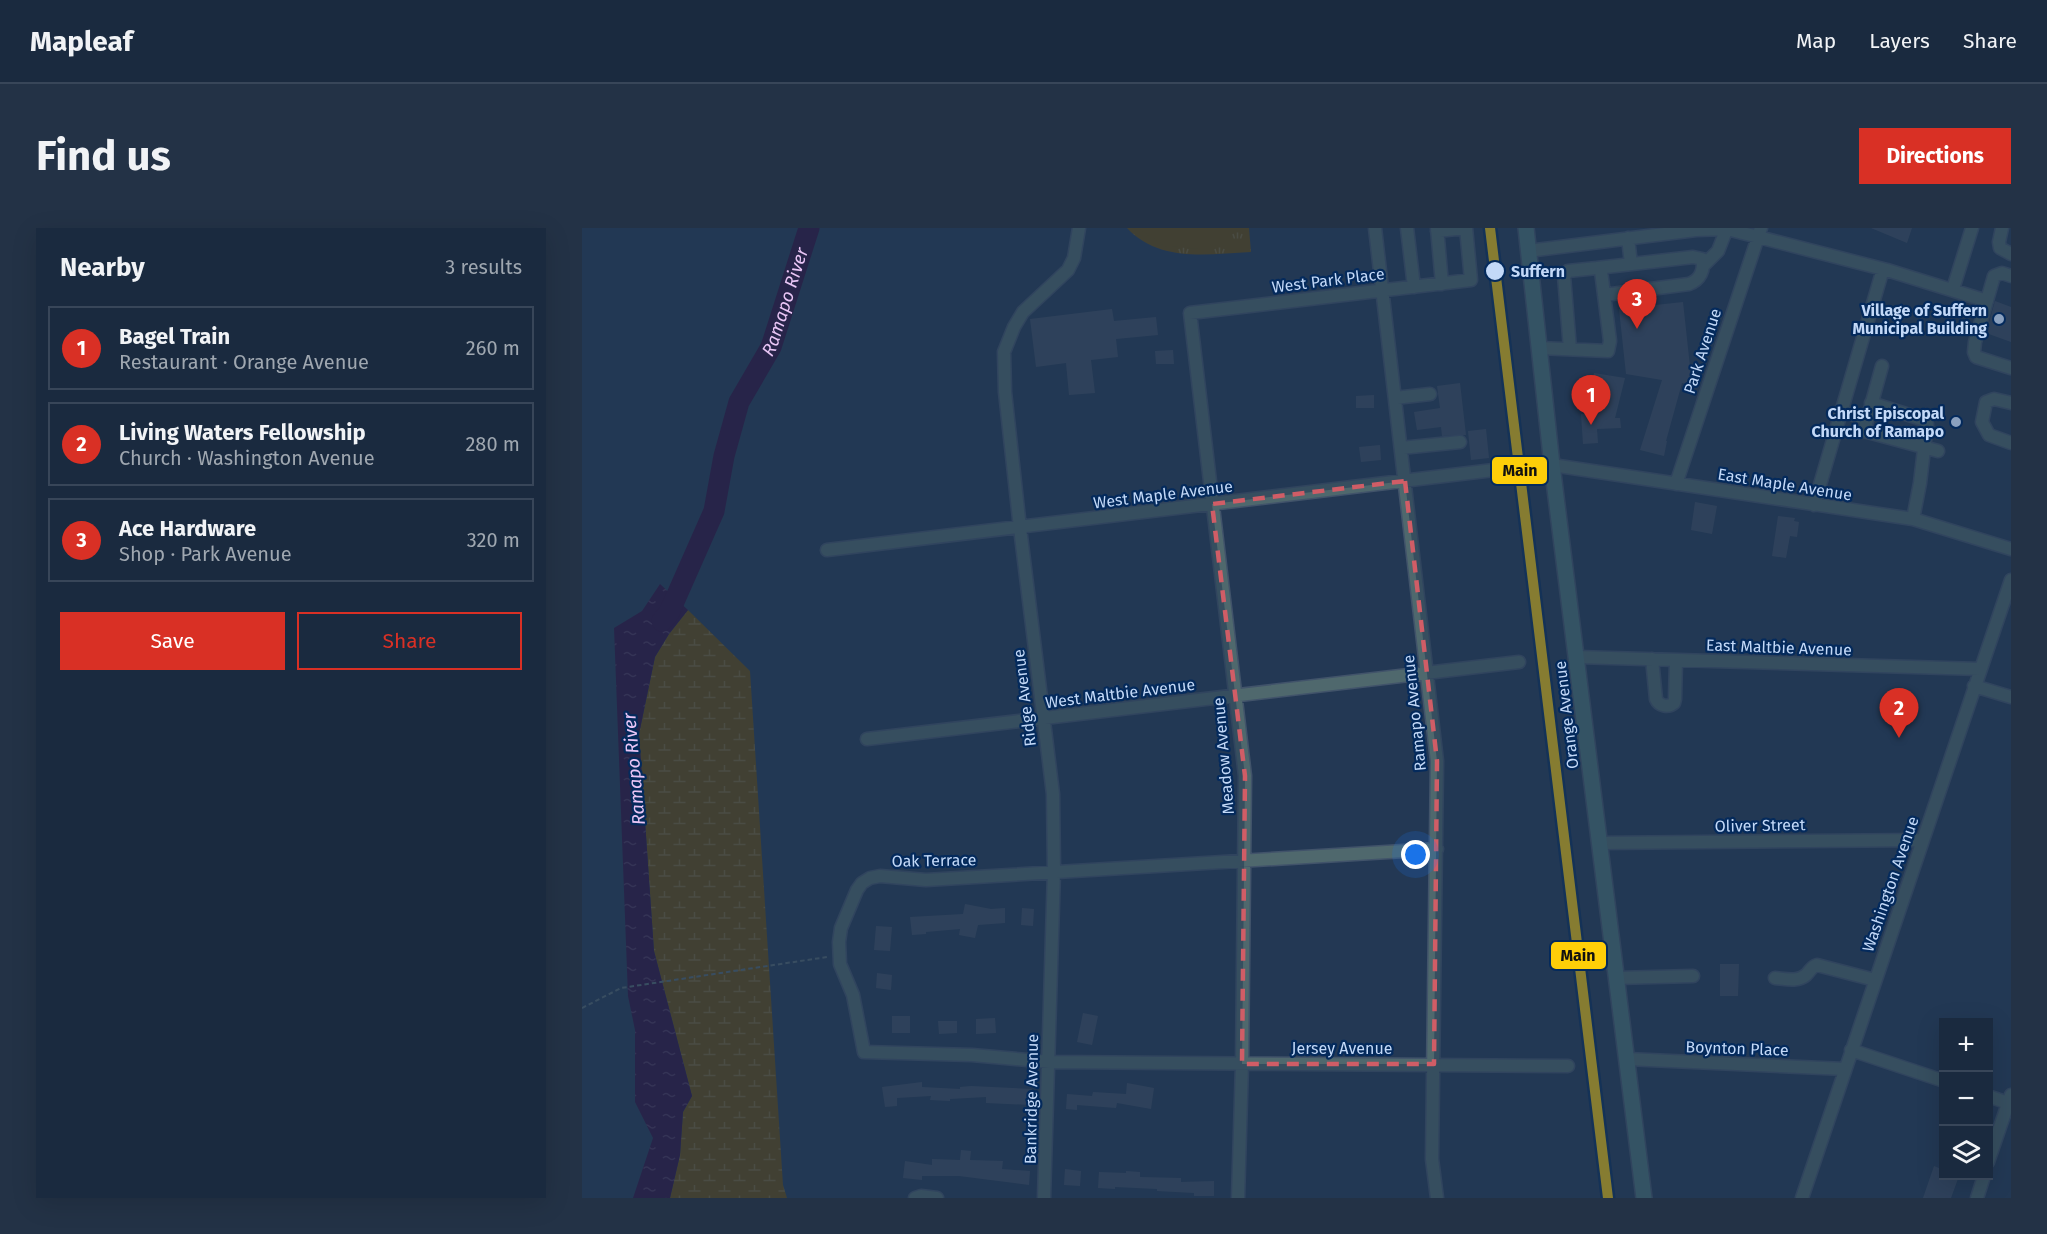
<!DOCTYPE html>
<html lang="en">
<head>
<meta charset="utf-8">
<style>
  :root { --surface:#1a2a3f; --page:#233246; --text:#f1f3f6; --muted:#9fa7b0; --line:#384659; --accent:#d93025 }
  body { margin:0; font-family:"Fira Sans",sans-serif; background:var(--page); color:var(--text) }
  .controls { position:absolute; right:18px; bottom:18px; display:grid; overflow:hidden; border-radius:0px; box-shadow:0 6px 24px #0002 }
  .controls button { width:54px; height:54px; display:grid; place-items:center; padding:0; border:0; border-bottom:2px solid var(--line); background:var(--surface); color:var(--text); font:30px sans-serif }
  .you { position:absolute; left:834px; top:627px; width:21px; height:21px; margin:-15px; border:4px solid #fff; border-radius:50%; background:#1a73e8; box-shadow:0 0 0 9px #1a73e833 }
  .badge { display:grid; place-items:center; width:39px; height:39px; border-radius:50%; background:var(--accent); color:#fff; font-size:20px; font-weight:700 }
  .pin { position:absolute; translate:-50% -50px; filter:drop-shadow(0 2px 3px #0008) }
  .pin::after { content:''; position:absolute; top:32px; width:21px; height:18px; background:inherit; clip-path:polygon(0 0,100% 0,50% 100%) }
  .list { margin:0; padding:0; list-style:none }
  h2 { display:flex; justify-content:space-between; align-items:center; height:78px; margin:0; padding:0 24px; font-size:26px }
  h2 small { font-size:20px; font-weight:400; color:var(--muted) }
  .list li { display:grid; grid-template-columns:39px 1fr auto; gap:18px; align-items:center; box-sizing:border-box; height:84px; margin:0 12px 12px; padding:0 12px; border:2px solid var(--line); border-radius:0px }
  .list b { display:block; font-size:22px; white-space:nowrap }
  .list p { margin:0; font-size:20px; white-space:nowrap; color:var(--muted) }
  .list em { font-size:20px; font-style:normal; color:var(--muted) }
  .actions { display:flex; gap:12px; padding:18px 24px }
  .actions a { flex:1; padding:14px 0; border:2px solid var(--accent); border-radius:0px; text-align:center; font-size:21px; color:var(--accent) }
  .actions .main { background:var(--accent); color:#fff }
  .icon { flex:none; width:33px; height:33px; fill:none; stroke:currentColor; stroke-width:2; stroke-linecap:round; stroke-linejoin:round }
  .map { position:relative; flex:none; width:1429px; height:970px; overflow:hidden; border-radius:0px }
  header { display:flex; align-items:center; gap:36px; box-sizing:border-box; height:84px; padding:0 30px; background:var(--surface); border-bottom:2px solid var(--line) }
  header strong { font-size:28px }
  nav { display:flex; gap:33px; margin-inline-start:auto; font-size:21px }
  .intro { display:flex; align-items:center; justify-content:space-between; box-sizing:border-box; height:144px; padding:0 36px }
  h1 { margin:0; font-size:42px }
  .button { padding:15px 27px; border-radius:0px; background:var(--accent); color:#fff; font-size:21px; font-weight:700 }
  main { display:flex; gap:36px; padding:0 36px }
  aside { flex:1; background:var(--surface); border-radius:0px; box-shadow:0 6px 24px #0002 }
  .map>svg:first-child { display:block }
</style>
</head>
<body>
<header>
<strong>Mapleaf</strong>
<nav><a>Map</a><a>Layers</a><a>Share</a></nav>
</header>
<div class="intro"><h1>Find us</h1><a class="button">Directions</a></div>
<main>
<aside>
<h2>Nearby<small>3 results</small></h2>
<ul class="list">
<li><span class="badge">1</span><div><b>Bagel Train</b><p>Restaurant · Orange Avenue</p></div><em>260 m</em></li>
<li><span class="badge">2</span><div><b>Living Waters Fellowship</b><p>Church · Washington Avenue</p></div><em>280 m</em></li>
<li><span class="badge">3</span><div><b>Ace Hardware</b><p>Shop · Park Avenue</p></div><em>320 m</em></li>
</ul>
<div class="actions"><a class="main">Save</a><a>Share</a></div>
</aside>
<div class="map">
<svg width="1429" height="970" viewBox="0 0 1429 970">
  <defs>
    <pattern id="grass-tufts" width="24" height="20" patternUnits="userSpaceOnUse" patternTransform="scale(1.5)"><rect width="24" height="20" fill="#664a0d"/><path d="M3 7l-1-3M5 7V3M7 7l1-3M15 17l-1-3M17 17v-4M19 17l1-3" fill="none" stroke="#7a6431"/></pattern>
    <pattern id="wetland-marsh" width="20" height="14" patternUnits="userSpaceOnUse" patternTransform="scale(1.5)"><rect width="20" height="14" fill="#664a0d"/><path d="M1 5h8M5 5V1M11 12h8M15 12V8" fill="none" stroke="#7a6431"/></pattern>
    <pattern id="water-ripples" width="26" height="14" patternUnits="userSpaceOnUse" patternTransform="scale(1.5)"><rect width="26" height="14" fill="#2e0c3c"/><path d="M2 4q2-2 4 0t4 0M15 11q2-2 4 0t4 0" fill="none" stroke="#4b2f59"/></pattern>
  </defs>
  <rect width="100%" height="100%" fill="#233854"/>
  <!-- grass -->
  <path fill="url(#grass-tufts)" d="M545,0H667L669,24C626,26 578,35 545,0Z"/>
  <!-- wetland -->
  <path fill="url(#wetland-marsh)" d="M106,382L168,443L201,957L205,970H88L98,927L101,884L110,868L72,723L57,506L73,429L87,406Z"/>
  <!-- garden -->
  <path fill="#664a0d" d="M555,0H633V12L621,21L583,18Z"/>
  <!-- water -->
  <path fill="url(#water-ripples)" d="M78,356L106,382L87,406L73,429L57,506L72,723L110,868L101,884L98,927L88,970H51L71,910L53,874V802L46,768L32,400L60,383Z"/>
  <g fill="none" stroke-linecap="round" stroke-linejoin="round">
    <!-- river -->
    <path stroke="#2e0c3c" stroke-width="21" id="s1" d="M80,393L87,385L132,283L142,228L157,174L189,119L227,0"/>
  </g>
  <!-- building -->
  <path fill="#3d4d65" d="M1289,0H1330L1325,15Z
    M1413,73L1429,79V114L1404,105Z
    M1101,74L1110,157L1100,155L1084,213H1085L1082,228L1058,222L1080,152L1044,146L1037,81Z
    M530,81L532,93L574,89L576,107L534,111L536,129L509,132L513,165L487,167L484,135L454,139L448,91Z
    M591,122L592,136H574L573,123Z
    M1012,145L1043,150L1033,190H1038L1039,200L1015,201L1016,215L1001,216L999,186H1006Z
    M878,155L884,207L860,208L859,199L835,202L832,184L858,180L855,158Z
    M792,167V180H774V168Z
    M904,201L907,230L889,232L886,203Z
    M798,217L799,232L779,234L777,219Z
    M1113,274L1135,278L1130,306L1109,302Z
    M1196,288L1213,290L1212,293L1217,294L1215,309L1208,308L1204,330L1190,328Z
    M383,676L409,681L423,680V695L396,697L393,710L377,707L378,701L344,704V706L330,707L328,689L381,686Z
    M440,680L452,681L451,698L439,697Z
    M294,698L310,699L308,723L292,722Z
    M1138,736H1157L1156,768H1138Z
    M295,745L310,747L309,762L294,760Z
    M501,785L516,788L510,817L495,814Z
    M310,788H328V805H310Z
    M413,790L414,805L394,806V791Z
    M356,793H375V805L357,806Z
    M340,854V859L378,861V859L389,858L450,861V877L404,875V869L368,871V873L348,872L349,868L315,870V878L303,879L300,859Z
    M545,855L572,860L569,881L535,875L534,880L495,877V882L484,881L485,866L510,868L511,864L544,866Z
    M379,922L389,923L388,932L421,933L420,941L448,943L447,957L377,948H340V952L321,950L323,933L350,937V931L378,932Z
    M1352,938L1362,942V948H1377L1369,970H1341Z
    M483,941L499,943L498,958L482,957Z
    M544,943L558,944V949L599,950V954L632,953V968H612V965L575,963V961L533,959V961L516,960L517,944L544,945Z"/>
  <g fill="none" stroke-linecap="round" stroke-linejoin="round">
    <defs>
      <path id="minor" d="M793,0L855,533L850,931L855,970
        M825,0L832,59
        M855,0L860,56
        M1420,0L1417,14L1418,20L1429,26
        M1046,10L1049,36
        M946,23L1114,2L1145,1L1305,42L1405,73
        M1122,37L1136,23L1145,0
        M1015,40L1111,29L1120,31C1123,42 1118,52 1107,56L1022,67
        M1429,48L1420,45L1412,48L1393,114L1392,124L1394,129L1429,140
        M1371,61L1390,0
        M957,120L1026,123L1028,113L1019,43L1015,40L986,43L982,48L988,121
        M1300,138L1282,203L1356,223
        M813,170L848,166
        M1289,175L1343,192L1345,196L1338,255L1331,291
        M1429,175L1412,171L1404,174L1400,194L1407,207L1429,215
        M1260,183L1285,191
        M819,220L878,214
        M970,237L1331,291L1429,321
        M1094,256L1179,0
        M1232,277L1301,41
        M245,322L920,241
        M995,429L1398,441
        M1070,431L1074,471C1077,478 1086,480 1092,475L1093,471L1094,432
        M1392,458L1429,469
        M285,511L937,434
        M1017,615L1341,612
        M855,621L344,652L298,648L288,650L280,655L275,662L259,700L257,714L258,736L271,767L282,824L390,827L468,834L986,838
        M1034,750L1111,748
        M1193,750C1204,751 1216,754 1224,747C1229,742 1229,739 1235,737L1293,752
        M1269,822L1362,853
        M1045,831L1263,841
        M1406,868L1429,876
        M1406,934L1429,867
        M333,970L339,968L355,970
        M462,970L472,643L471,566L438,300L423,164L422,124L432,99L441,84L486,42L492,30L497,0
        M656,970L660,836L663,548L608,85L889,52L884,0L855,3
        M1220,970L1429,352
        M1395,970L1402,948"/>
      <path id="major" d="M944,0L970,237L1062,970"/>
    </defs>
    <!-- minor casing -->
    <use href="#minor" stroke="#41536a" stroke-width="15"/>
    <!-- major casing -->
    <use href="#major" stroke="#41536a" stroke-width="18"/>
    <!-- path -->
    <path stroke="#536771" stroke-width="2" stroke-dasharray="4.5 3" stroke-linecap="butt" d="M0,780L39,760L245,729"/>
    <!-- minor -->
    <use href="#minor" stroke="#4f686d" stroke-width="12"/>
    <!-- major -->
    <use href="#major" stroke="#4a7479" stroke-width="15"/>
    <defs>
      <path id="rail-1" d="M908,0L1026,970"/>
    </defs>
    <!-- rail-1 casing -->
    <use href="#rail-1" stroke="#042a5c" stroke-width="15"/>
    <!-- rail-1 -->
    <use href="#rail-1" stroke="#fece08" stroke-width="10"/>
  </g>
  <!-- marked area -->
  <path d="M0 0H1429V970H0ZM823,253L855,533L852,836H660L663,548L630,276Z" fill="#233854" fill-opacity=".55" fill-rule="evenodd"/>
  <path fill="none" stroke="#d05d66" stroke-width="4.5" stroke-dasharray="12 8" stroke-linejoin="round" d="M823,253L855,533L852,836H660L663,548L630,276Z"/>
  <!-- markers -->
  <circle fill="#c3d9f8" stroke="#042a5c" stroke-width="2" cx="913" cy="43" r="10"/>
  <g fill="#8ba1bf" stroke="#042a5c" stroke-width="2">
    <circle cx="1417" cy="91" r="6"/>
    <circle cx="1374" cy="194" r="6"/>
  </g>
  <g text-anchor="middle" stroke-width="4.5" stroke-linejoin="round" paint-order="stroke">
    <!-- stop labels -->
    <g font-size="16" font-weight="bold" fill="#c3d9f8" stroke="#042a5c" text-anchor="start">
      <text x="929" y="49">Suffern</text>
    </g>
    <!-- street labels -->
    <g font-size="16" fill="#c3d9f8" stroke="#042a5c">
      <text transform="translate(746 52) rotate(-7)" y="6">West Park Place</text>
      <text transform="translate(1120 123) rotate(-72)" y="6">Park Avenue</text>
      <text transform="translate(1203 256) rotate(9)" y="6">East Maple Avenue</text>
      <text transform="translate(581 266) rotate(-7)" y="6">West Maple Avenue</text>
      <text transform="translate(1197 419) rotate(2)" y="6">East Maltbie Avenue</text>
      <text transform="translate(538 465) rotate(-7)" y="6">West Maltbie Avenue</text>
      <text transform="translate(442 470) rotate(-97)" y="6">Ridge Avenue</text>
      <text transform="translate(832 485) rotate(-96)" y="6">Ramapo Avenue</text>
      <text transform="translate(984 487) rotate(-97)" y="6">Orange Avenue</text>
      <text transform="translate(641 528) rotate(-95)" y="6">Meadow Avenue</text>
      <text transform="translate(1178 597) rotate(-1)" y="6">Oliver Street</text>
      <text transform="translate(352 632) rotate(-1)" y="6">Oak Terrace</text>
      <text transform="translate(1308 656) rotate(-71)" y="6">Washington Avenue</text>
      <text x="760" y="826">Jersey Avenue</text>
      <text transform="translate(1155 820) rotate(2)" y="6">Boynton Place</text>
      <text transform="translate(449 871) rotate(-89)" y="6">Bankridge Avenue</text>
    </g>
    <!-- poi labels -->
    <g font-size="16" font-weight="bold" fill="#c3d9f8" stroke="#042a5c" text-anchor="end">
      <text x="1405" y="88">Village of Suffern<tspan x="1405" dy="18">Municipal Building</tspan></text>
      <text x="1362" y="191">Christ Episcopal<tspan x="1362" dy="18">Church of Ramapo</tspan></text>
    </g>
    <!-- water labels -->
    <g font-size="18" font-style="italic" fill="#eac6f6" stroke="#042a5c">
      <text dy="6" stroke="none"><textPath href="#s1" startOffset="345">Ramapo River</textPath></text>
      <text transform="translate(52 541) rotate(-95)" y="6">Ramapo River</text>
    </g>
  </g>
  <g stroke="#042a5c" stroke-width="2">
    <rect x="909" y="228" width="57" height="29" rx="6" fill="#fece08"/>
    <rect x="968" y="713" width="57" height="29" rx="6" fill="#fece08"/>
  </g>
  <g font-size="16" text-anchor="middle" font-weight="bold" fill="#111">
    <text x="938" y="248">Main</text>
    <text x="996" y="733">Main</text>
  </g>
</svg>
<div class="controls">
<button>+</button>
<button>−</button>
<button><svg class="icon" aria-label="layers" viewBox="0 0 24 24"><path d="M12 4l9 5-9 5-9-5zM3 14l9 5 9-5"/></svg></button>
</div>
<div class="you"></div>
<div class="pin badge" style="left:1009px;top:197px">1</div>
<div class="pin badge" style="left:1317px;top:510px">2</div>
<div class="pin badge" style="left:1055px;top:101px">3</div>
</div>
</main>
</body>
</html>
